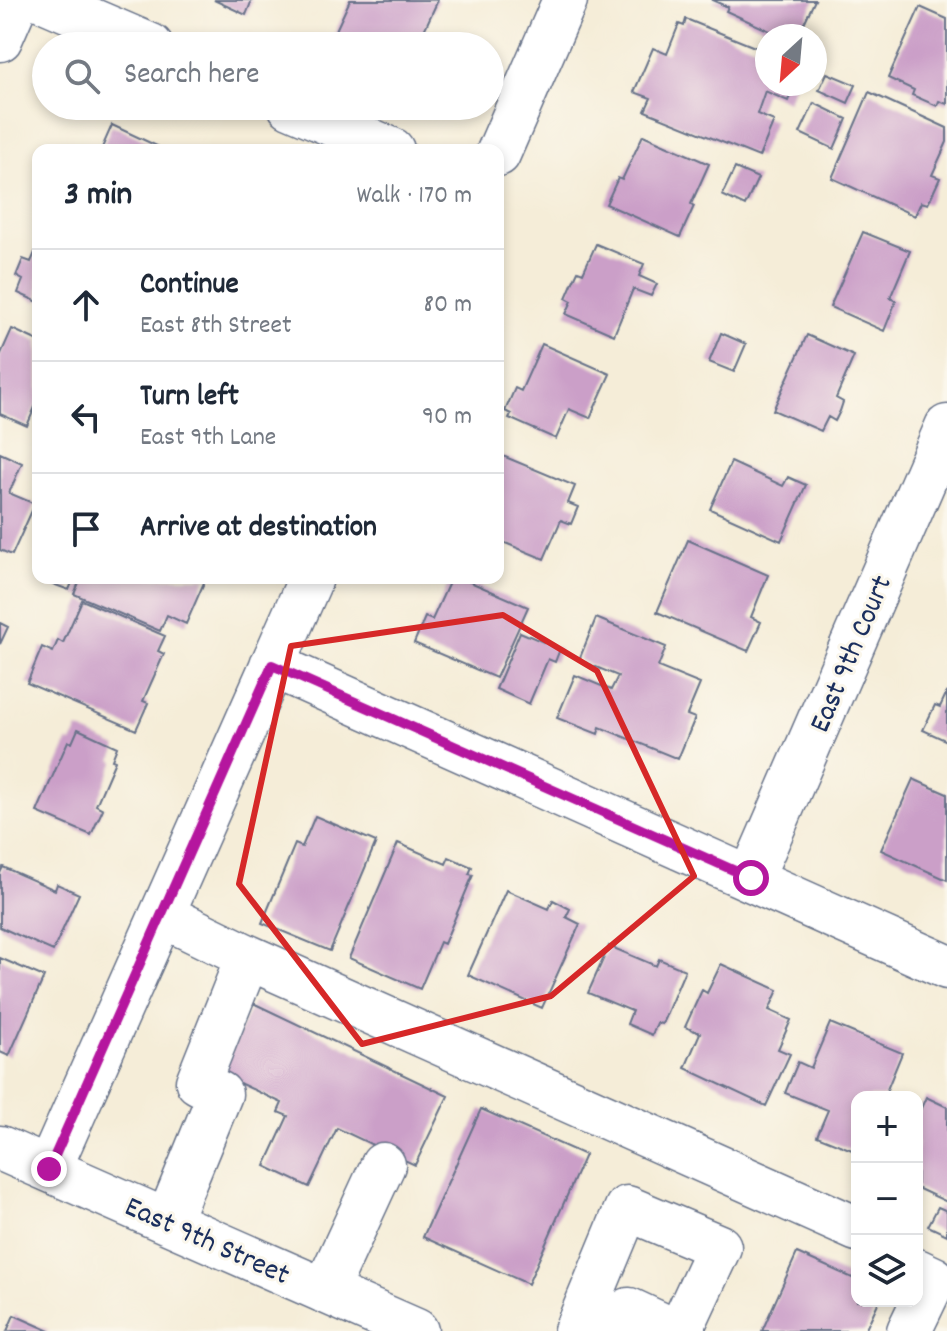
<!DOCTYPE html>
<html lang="en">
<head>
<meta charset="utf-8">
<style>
  :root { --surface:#fff; --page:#f2f2f3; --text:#1f2937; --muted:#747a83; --line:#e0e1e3 }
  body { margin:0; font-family:Dekko,sans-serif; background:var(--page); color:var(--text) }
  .controls { position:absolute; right:24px; bottom:24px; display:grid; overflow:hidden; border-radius:16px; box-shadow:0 4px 12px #0003 }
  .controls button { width:72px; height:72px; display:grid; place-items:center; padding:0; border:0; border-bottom:2px solid var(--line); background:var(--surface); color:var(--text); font:40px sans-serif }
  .compass { position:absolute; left:755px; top:24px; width:72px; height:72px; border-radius:50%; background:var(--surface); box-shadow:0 4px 12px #0003; rotate:206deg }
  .stop { position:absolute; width:24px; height:24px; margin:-18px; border:6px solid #b5179e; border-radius:50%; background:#fff }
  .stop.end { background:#b5179e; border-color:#fff; box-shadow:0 2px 8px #0008 }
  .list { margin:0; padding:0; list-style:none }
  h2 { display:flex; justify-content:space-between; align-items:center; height:104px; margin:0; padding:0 32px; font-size:34px }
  h2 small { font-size:26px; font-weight:400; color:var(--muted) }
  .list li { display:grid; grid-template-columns:52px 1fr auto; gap:24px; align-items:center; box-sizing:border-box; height:112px; padding:0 32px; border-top:2px solid var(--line) }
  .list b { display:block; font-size:30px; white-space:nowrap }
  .list p { margin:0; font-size:26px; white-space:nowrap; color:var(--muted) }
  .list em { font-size:26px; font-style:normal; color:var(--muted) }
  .icon { flex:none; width:44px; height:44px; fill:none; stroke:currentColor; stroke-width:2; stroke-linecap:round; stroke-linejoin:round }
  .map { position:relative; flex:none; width:947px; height:1331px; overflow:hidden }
  .search { position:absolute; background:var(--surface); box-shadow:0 4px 12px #0003; left:32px; top:32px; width:472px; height:88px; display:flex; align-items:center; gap:20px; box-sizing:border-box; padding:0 28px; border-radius:44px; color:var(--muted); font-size:30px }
  .panel { position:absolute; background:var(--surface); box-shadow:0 4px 12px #0003; left:32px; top:144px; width:472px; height:440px; border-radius:16px }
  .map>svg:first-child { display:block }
</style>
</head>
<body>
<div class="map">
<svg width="947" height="1331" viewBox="0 0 947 1331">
  <rect width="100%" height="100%" fill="#fbf7ec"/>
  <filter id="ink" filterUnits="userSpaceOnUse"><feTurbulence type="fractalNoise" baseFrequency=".0125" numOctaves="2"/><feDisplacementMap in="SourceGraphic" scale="16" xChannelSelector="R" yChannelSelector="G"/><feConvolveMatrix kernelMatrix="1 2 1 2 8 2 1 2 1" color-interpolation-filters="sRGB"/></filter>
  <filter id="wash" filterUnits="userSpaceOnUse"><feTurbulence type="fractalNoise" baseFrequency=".006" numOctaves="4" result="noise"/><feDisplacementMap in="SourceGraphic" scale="32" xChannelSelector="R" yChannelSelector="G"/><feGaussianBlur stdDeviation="1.8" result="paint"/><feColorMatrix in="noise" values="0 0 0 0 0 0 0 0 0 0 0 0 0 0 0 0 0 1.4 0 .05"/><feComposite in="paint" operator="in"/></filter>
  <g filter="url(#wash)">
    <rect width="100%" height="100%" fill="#f5edd8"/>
    <g id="blocks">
      <!-- building -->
      <path fill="#cb9fc8" d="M214,0H252L246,15Z
        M350,0H438L417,46H341L331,41Z
        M712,0H815L798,36H781L726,11L728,7Z
        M920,7L947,19V104L939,101L937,106L912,95L914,90L888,78Z
        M686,19L767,52V84H795L788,101L765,91L757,114L774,121L759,157L645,111L651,98L634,92L653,48L667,54L679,24L684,26Z
        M827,73L856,85L848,103L819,90Z
        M869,92L947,128V142L932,175L940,178L928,204L921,202L915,216L832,178Z
        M814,103L847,119L834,149L800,133Z
        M112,125L159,147L157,150H101Z
        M643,135L709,164L691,204L694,206L680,237L606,204L618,178L622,180Z
        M735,168L758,178L745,206L722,195Z
        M863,232L910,251L890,298L896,301L884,331L830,307Z
        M596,244L644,264L639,276L657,284L651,296L633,289L614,335L566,314L572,301L566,298L572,284L578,271L583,273Z
        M38,246V302L18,293L23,280L16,276L23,259L31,262Z
        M12,329L38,341V400L27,426L0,414V356Z
        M721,333L746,344L734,372L709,362Z
        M807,335L854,356L836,398L843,402L840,411L835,421L828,417L821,431L773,410Z
        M542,344L610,374L590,418L569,409L556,439L509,418L511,414L505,411L515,388L521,391Z
        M0,453L22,463L9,493L35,504L12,555L0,550Z
        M498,454L575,486L568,503L578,507L571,524L561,520L544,559L498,540Z
        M731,462L783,486L788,477L806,485L781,541L710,509Z
        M688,540L768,575L751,617L761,622L748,651L657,612Z
        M52,578H74L69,590L50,583Z
        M81,578H206L186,624L167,615L160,631L74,594Z
        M451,578H461L528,607L496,678L414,643L425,617L432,620Z
        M82,600L165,636L158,651L164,654L143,701L148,703L136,730L27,683L42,647L53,652L58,640L63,643Z
        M596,618L666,647L658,667L700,684L687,715L695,718L678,759L600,727L598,734L557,718L575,675L611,690L618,676L579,660Z
        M0,623L8,627L0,644Z
        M520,632L560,649L555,662L548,659L529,704L496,689Z
        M947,692V741L923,730L935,705L940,707Z
        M78,729L117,747L112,760L115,761L96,805L103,809L91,835L37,812L68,741L72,743Z
        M913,779L947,794V880L881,850Z
        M315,816L376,842L330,951L262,923L295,844L302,847Z
        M398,843L446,864L449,857L472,867L469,874L473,875L444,944L440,942L420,989L349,958Z
        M3,867L55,890L57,884L79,894L53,951L0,927V873Z
        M506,890L549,909L553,900L570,909L566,917L580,924L542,1008L468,975Z
        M609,946L656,966L659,959L685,970L662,1024L657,1023L652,1035L627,1024L632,1011L588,993Z
        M0,958L44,977L9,1056L0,1052Z
        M721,964L778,990L769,1010L791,1020L778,1049L790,1054L766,1106L685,1068L700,1033L685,1027L702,990L707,993Z
        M253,1003L448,1096L415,1165L337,1128L309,1187L265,1166L288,1116L278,1112L282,1103L220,1074Z
        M830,1023L902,1053L884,1097H857V1152L817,1136L828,1110L785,1093L798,1062L811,1068Z
        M926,1097L947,1107V1202L917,1188V1117Z
        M481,1109L585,1155L528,1284L423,1237Z
        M938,1207L947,1211V1235L928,1226Z
        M797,1253L857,1280V1301H879L865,1331H762Z
        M14,1315L50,1331H7Z"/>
    </g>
  </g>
  <g filter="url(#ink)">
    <use href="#blocks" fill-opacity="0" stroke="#677289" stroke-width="2"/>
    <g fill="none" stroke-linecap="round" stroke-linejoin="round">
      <defs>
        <path id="minor" d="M44,0L151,46
          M0,39L17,0
          M290,106L392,150
          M498,154L565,0
          M272,665L947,967
          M751,878L947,427
          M162,915L248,957L198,1082L220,1094L168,1221
          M248,957L857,1229
          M49,1169L311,578
          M325,1291L383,1165
          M576,1331L627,1208L719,1247L680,1331
          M619,1331L629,1310L674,1331
          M909,1331L934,1279L917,1271"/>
        <path id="major" d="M0,1148L416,1331"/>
      </defs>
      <!-- minor casing -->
      <use href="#minor" stroke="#677289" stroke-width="47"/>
      <!-- major casing -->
      <use href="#major" stroke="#677289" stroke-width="47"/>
      <!-- minor -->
      <use href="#minor" stroke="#fff" stroke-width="44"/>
      <!-- major -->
      <use href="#major" stroke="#fff" stroke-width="44"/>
    </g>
  </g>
  <g fill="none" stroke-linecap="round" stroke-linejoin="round" filter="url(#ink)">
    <!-- route -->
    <path stroke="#b5179e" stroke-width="10" d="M49,1169L272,665L751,878"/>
  </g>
  <!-- marked area -->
  <path fill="none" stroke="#d62828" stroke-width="6" stroke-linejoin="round" d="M503,615L597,671L694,876L551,996L362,1044L239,884L291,646Z"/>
  <g text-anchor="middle" stroke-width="6" stroke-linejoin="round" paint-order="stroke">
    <!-- street labels -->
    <g font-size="30" fill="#1b2f5e" stroke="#fbf7ec">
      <text transform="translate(849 653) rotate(-67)" y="10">East 9th Court</text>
      <text transform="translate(208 1239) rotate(24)" y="10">East 9th Street</text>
    </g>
  </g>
</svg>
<div class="controls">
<button>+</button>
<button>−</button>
<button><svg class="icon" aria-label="layers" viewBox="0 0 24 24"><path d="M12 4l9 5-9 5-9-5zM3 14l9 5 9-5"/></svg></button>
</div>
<svg class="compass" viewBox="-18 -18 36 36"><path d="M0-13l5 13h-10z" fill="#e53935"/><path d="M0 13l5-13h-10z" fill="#747a83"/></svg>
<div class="stop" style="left:751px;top:878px"></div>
<div class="stop end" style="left:49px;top:1169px"></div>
<div class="search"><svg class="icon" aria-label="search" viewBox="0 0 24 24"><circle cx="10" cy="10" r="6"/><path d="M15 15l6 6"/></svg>Search here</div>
<section class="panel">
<h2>3 min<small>Walk · 170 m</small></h2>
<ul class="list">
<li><svg class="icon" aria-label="ahead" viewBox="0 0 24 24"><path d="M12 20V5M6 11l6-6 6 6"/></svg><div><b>Continue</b><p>East 8th Street</p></div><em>80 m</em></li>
<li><svg class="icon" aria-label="left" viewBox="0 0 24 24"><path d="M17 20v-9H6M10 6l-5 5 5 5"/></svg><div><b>Turn left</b><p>East 9th Lane</p></div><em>90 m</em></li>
<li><svg class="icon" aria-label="arrive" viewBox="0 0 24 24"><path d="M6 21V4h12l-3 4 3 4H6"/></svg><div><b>Arrive at destination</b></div></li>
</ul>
</section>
</div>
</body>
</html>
